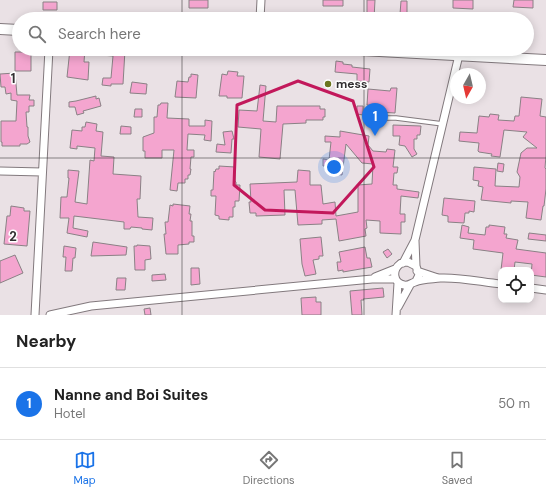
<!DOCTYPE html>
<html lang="en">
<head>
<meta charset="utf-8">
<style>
  :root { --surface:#fff; --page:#f2f2f2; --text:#222; --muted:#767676; --line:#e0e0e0; --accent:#1a73e8 }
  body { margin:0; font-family:"DM Sans",sans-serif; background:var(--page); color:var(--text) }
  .controls { position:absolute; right:12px; bottom:12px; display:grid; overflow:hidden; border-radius:8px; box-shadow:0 2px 10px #0003 }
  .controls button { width:36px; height:36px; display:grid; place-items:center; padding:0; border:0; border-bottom:1px solid var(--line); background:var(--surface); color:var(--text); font:20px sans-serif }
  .compass { position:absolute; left:450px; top:68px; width:36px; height:36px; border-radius:50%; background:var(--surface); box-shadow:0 2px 10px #0003; rotate:188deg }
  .you { position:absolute; left:334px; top:167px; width:14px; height:14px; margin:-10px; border:3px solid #fff; border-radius:50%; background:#1a73e8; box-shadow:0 0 0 6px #1a73e833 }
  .badge { display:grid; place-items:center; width:26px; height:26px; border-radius:50%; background:var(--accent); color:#fff; font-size:13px; font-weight:700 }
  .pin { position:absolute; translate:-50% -33px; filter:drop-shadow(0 1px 2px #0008) }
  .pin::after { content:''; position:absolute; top:21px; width:14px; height:12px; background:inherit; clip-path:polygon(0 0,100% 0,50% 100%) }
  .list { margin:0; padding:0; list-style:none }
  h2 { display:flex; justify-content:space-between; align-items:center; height:52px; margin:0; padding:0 16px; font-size:17px }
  h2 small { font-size:13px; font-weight:400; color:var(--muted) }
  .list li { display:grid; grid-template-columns:26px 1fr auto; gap:12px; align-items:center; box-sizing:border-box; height:72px; padding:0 16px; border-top:1px solid var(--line) }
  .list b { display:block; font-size:15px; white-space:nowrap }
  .list p { margin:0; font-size:13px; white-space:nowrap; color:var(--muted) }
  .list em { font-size:13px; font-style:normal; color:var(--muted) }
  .icon { flex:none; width:22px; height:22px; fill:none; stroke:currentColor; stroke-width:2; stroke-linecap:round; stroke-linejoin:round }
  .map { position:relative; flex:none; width:546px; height:315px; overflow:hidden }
  .search { position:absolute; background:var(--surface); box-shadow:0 2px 10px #0003; left:12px; right:12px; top:12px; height:44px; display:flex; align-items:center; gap:10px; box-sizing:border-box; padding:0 14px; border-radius:22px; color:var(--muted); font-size:15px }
  .sheet { height:124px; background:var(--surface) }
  nav { display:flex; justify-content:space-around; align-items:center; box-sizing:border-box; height:56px; border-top:1px solid var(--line); background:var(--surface); font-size:11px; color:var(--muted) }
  nav a { display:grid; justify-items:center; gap:2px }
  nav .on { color:var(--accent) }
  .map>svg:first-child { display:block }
</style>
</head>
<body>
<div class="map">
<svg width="546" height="315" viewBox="0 0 546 315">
  <rect width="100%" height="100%" fill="#eae1e5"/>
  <!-- building -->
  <path fill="#f4a5cf" stroke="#8a8185" d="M189,0H208V8H189Z
    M323,0H343V6H323Z
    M367,0H375L374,19H356V13L367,14Z
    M453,0H473V9L453,8Z
    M514,0H533V8L513,7Z
    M401,1H407V14H400Z
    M43,2H57V10H43Z
    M70,49H85L84,62H89L88,80L67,77Z
    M102,49L125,50L123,84H111V86L102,85L103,78H111L113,56L101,55Z
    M15,52H31V71H15Z
    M336,61L343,62V64L352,65V67L370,69L369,82L357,81V74L335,72Z
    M228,71L238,72L237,76H244L242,98H227V96H219L222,74L227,75Z
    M15,73L17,95H30L29,100H34V106H29V112H26L27,127H28V136L30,142L27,144H20V146H2V142H1V121H16L17,101L11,100V93L6,94L5,87H1L0,74Z
    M191,74L198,75L196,98L175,97L177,81L188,82L189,77H191Z
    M132,82L147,84L146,94L130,93Z
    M260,85L266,86L263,121L276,122L277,106H320V109H325V117H323V120H306V123L283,124L280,159L259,157L261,129L238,127L239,110L257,111Z
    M391,88H397L395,113L379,112L380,106L367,105L368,89L390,91Z
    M96,96V99L99,98L101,106L83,111L84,113L77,115L75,107H69V102L76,101Z
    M521,97L542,99L540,116L546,117V155L545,168L546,169V189L544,206H543L541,220L526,218L528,202L511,201V203L481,200L483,187L478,186L479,181L473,180L474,167L496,169L495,186L519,187L520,177L517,172L521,153L527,148H537L523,137L527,132L504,130L500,157L491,156L492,154L479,152L478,151L479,143L459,141L460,132L477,133L479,116L489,117L490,114L499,115L498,120L514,121L515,116H519Z
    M161,103H168L167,118L189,119V126H205V120L212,121L211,141L204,140L205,135L188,134L187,150H194V157H191L190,169H191L190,175H188V179H185V183H178L177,191L170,190L174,150H162V158H145V151H143V137L154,133V117H157L158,105H160Z
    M357,106H363V115L357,114Z
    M135,109H142V117H134Z
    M86,122L97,124L96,131L103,132L101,156L114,157L113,174L141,176L140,199H137L138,217L153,218L152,230L142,229V228L131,227L130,229H124V222L74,216L73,228L88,231L87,237L67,233L69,218H60L61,197H67L69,178H68V170L79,171L75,202L87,204L90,160L94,161L95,148L77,146V149L70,148L72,130L82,131V127H85Z
    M393,125L421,126L420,135H417V139H414V149L417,154L412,157L405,146L399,145L400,136H393Z
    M121,126L131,127V134H120Z
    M232,131L234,139H232L231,153L216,152L217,144L225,145L223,132Z
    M340,131L369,136L368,145L373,151L386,152L387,149L395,150L393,167H398L397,173H394L393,185H397V189L419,192L418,198L401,196L400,214H405V222H401V234L380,233V221L366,220L367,228L365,229L366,236L339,241L336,219L322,220V224L298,225L295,190H284L285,215L256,216V213H250L249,202H251L250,184L297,182L298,170L310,171V185H321L323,204L335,202L336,216L358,212V185L372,184L373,164L362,163L346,144L342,175L328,173L329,166H323V159L329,160L331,142H325V136L340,137Z
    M498,163L504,164L503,172L497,171Z
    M219,166L235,167V181L236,182V185H240L239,201H235V207H233V217H229V220L219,219V216L215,215L216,196H211V190H213L214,171L215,172L216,169H219Z
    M444,198L475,201L474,212L469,211V213H465L464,223L448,222V216L442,215Z
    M173,204L190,206L189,214H191L190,221H192V236H194V242H189V244L178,245V254H166L164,234H166L165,222H168L170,205L173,206Z
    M11,206L24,208V211H30L27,246L4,244L7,216H10Z
    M462,225L469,227L468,233L485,235L486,227H489V225L505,227L504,234H507L506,238L518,240L516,249L546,253V277L531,275L532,264L515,262L514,270H501L503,253L473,249L474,240L460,238Z
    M529,233L546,235V241L528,239Z
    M321,237L323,256H319V259L313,260L316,274L305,276L302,264L300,239Z
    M93,242L127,247L126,255L91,256Z
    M137,245L150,246L151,259L145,260V270H135L134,246H137Z
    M64,246L76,248L75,258H73L72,271H65L66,257H63Z
    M365,247L367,258H370L372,267L343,272V270L338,271L337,262H341L339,252Z
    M388,249L392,254L387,258L383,252Z
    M15,255L23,273L0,283V261Z
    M191,268H199L200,284L191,285Z
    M165,274L166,280L152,281V275Z
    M117,278H126L125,290H116Z
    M383,288L384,297L363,299L364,300H361L362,315H352L350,291Z
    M316,297V302H321V315H302L301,298Z
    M150,308L151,315H145L144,309Z"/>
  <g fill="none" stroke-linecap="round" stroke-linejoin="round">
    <defs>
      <path id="lane" d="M380,118H396L443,124"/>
      <path id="street" d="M260,19L261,0
        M0,171L42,172
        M415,241L416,266
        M403,263L415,240L459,55
        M417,271L438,278
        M375,277L395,269
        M416,281L419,275L416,266L408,262C405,262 402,262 400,264C392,270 393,283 404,285C409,286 411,283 415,282C422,279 433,279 440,278C460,277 481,282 501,284
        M531,288L546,290
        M398,307L410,285
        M35,315L49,49
        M50,315L91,306L372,279H395
        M396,315L398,283"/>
      <path id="secondary" d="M0,29L19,30
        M342,49L546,60"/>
    </defs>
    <!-- lane casing -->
    <use href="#lane" stroke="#82797d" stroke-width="5.5"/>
    <!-- street casing -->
    <use href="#street" stroke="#82797d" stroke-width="9"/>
    <!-- secondary casing -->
    <use href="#secondary" stroke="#82797d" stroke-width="12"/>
    <!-- lane -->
    <use href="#lane" stroke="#fff" stroke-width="3.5"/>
    <!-- street -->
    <use href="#street" stroke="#fff" stroke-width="7"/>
    <!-- secondary -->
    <use href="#secondary" stroke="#fff" stroke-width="10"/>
  </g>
  <!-- marked area -->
  <path fill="none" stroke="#c2185b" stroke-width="3" stroke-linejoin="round" d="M298,81L353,101L374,167L333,213L265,210L234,185L237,105Z"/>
  <!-- grid -->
  <path fill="none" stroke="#322f31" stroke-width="1" stroke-opacity="0.55" d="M182,0V19M364,0V19M182,49V315M364,49V315M0,158H546"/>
  <!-- markers -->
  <circle fill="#6c751f" stroke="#fff" stroke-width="1.5" cx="328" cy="84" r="4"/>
  <g text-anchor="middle" stroke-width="3" stroke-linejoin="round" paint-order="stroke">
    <!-- poi labels -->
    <g font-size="12" font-weight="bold" fill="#322f31" stroke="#fff" text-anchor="start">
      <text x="336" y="88">mess</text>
    </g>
  </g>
  <g font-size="13" text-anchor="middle" font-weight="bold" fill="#322f31" stroke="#fff" stroke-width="3" stroke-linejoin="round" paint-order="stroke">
    <text x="13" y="83">1</text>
    <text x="13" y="241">2</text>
  </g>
</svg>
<div class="controls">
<button><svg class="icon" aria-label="locate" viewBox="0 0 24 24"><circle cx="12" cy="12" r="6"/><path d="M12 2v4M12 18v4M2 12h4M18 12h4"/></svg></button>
</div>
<svg class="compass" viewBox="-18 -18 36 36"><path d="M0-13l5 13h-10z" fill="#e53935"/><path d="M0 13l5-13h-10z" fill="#767676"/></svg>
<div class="you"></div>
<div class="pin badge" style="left:375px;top:136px">1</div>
<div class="search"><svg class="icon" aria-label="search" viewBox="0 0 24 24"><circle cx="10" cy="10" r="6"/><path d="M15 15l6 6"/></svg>Search here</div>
</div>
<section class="sheet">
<h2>Nearby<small></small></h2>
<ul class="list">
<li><span class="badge">1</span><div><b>Nanne and Boi Suites</b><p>Hotel</p></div><em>50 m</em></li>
</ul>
</section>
<nav>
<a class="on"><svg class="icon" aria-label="map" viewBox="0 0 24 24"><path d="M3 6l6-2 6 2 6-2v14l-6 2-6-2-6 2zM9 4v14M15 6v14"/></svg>Map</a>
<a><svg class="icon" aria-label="directions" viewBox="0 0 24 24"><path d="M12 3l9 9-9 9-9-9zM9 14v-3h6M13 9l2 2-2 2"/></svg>Directions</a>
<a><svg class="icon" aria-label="saved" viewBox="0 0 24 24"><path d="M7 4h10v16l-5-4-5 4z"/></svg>Saved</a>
</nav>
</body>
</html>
